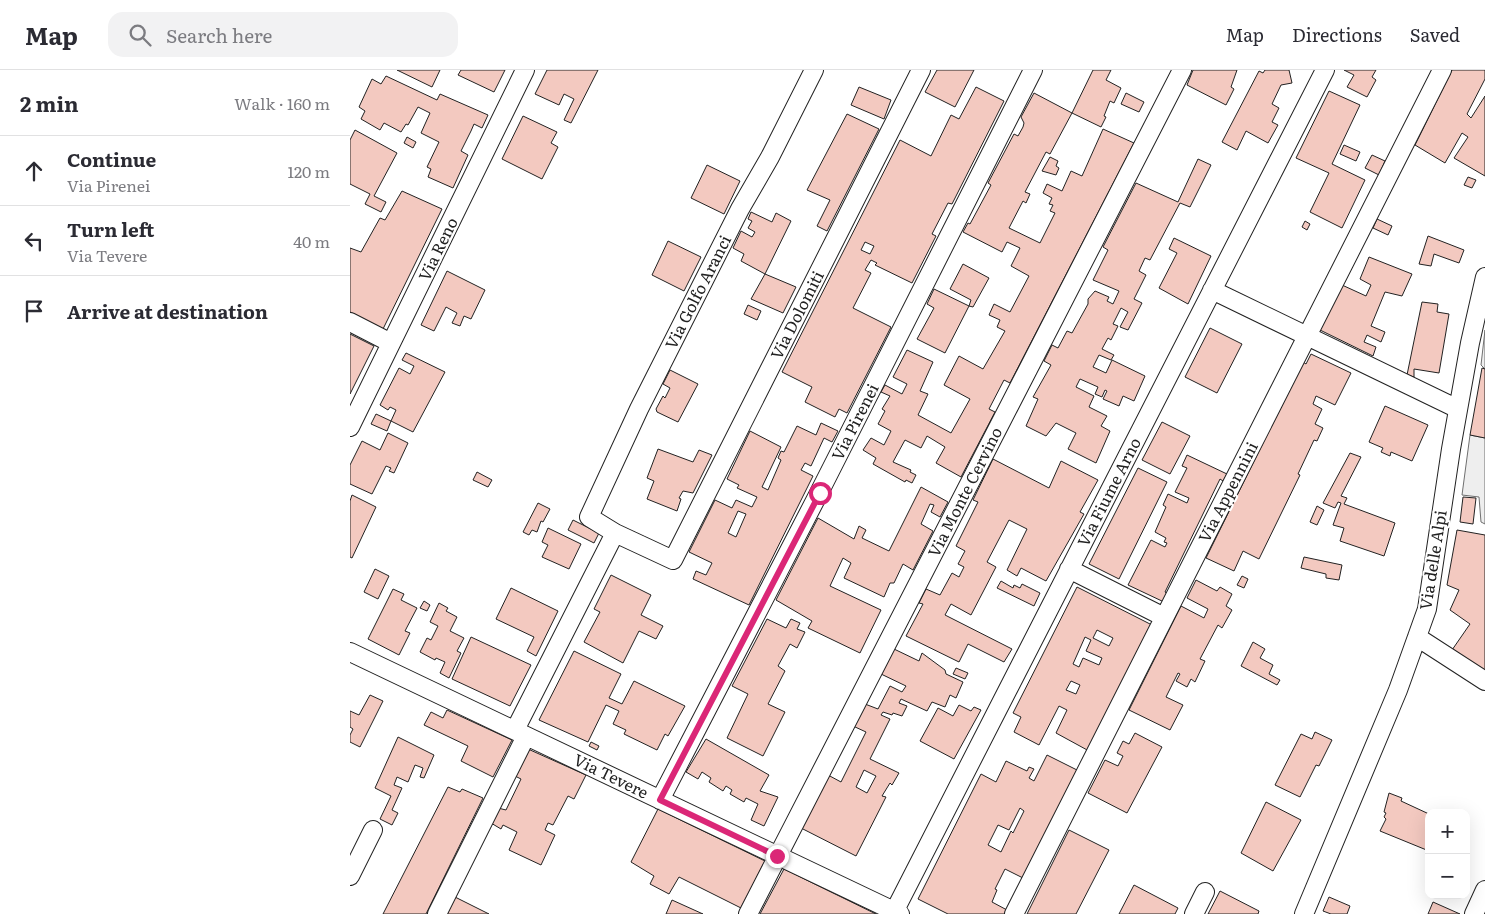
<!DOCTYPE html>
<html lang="en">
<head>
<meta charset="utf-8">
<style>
  :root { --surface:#fff; --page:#f2f2f3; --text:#2b2b33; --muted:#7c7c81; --line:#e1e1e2 }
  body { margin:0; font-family:Literata,serif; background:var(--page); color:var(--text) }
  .controls { position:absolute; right:15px; bottom:15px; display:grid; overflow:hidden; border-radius:10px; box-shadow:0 5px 20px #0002 }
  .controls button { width:45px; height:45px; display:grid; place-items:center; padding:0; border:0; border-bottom:1px solid var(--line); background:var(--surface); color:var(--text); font:25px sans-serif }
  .stop { position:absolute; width:15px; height:15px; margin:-11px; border:4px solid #db2777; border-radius:50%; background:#fff }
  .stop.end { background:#db2777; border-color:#fff; box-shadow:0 1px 5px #0008 }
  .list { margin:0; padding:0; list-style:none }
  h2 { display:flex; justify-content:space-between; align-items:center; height:65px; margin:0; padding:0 20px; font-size:21px }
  h2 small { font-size:16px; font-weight:400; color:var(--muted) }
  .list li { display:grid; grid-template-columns:32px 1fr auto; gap:15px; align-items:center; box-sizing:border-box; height:70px; padding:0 20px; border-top:1px solid var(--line) }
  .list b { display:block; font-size:19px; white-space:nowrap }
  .list p { margin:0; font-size:16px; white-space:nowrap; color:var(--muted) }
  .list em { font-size:16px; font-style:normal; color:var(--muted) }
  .icon { flex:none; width:28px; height:28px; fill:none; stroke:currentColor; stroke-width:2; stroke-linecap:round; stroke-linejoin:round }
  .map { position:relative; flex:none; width:1135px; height:844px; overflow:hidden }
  header { display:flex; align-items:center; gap:30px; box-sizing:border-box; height:70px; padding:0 25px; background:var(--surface); border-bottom:1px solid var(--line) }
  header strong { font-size:24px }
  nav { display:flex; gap:28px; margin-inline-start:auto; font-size:18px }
  .search { width:350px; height:45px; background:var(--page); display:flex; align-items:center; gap:12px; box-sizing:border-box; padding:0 18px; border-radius:15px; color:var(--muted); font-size:19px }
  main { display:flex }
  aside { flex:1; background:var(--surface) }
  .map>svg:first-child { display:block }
</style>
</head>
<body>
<header>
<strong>Map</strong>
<div class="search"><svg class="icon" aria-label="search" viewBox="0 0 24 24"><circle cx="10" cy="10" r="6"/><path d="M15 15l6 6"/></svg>Search here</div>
<nav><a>Map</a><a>Directions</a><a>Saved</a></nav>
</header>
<main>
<aside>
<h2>2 min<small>Walk · 160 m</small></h2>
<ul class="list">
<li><svg class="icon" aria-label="ahead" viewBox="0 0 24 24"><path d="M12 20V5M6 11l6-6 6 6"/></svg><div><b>Continue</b><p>Via Pirenei</p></div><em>120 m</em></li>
<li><svg class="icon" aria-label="left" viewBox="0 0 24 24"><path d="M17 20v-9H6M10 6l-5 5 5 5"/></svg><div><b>Turn left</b><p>Via Tevere</p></div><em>40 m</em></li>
<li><svg class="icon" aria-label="arrive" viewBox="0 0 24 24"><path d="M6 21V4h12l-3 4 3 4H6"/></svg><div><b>Arrive at destination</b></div></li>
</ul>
</aside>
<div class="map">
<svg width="1135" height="844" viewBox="0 0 1135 844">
  <rect width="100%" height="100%" fill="#fff"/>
  <!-- green -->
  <path fill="#eee" stroke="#6f6f6f" d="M1135,260V299L1131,295Z
    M1120,365L1135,368V454L1131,452L1129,427L1112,425Z"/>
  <!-- building -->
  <path fill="#f3c9c0" stroke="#222" fill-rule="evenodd" d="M47,0H90L82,17Z
    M111,0H155L144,22L108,5Z
    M197,0H248L221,53L214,50L224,29L214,24L209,35L185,24Z
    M587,0H624L605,37L575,22Z
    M743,0H761L756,10L771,18L764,33L760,31L754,46L756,47L751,57L722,43Z
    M843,0H887L881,17L884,19L876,35L837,15Z
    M915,0H939L942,13L931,15L922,34L929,38L922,52L928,55L918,73L896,61L887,80L872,72L909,1L913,3Z
    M994,0H1026L1022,7L1026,10L1017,27L997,17L1004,5Z
    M1102,0H1135V9L1117,44L1121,48L1135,26V106L1104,88L1118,67L1112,63L1095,93L1065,75Z
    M36,6L87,30L90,24L138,45L132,58L124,54L121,61L111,81L118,85L103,118L78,107L81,99L77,97L89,72L71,63L80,43L68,37L58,55L56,54L51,62L34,53L30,60L11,49L15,41L9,37L22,9L31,14Z
    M509,17L541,30L534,49L501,35Z
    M626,17L654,31L602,134L598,133L582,164L586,166L562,213L525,195L527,193L521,190L515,200L521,203L503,238L541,257L497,343L489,339L485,347L455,332L462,317L432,302L550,70L581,86L601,45L609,49ZM515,172L524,176L520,184L511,180Z
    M979,21L1010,35L982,94L1015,110L992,158L960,142L979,103L946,88Z
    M684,23L722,43L700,84L696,82L675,122L680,124L676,133L673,131L659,158L690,173L705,143L700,141L703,135L699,134L702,128L693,123L697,114L712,121L721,101L732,106L753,59L784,73L660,313L654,310L639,339L645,342L611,407L586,393L595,377L577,366L571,378L555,370L543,392L561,400L560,402L566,405L562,413L556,410L555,412L523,394L526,388L513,380L521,368L534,375L541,361L528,354L535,341L532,339L540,326L531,322L535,315L552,324L557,314L543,307L557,280L583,292L570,321L578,324L568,345L601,363L620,329L594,315L609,286L633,299L655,261L647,257L650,250L639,245L644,234L660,242L679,206L661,196L670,178L657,172L652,182L613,162L618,153L620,154L641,115L638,113L664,64L668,66L673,57L674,53L671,47Z
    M776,23L794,32L789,42L771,34Z
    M497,44L529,59L477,161L467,156L480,130L457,120Z
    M173,46L207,62L201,73L208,77L192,109L152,89Z
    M5,60L47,83L24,126L36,132L31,142L15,134L20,124L0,114V70Z
    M57,67L66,72L63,78L54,73Z
    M994,75L1010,82L1006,91L990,84Z
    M1022,85L1035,91L1029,105L1015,98Z
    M700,87L708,91L706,96L709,98L706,105L692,101Z
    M848,89L861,95L840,137L830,133L800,190L795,188L789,201L796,205L784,229L792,233L778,260L770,257L778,242L771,238L763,254L768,256L761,270L758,268L752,279L764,285L761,290L749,285L743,297L756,303L762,290L795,306L784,331L773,326L769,336L753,329L757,321L755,320L752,327L745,324L748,317L730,309L726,317L744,326L739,337L757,346L751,356L760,361L746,393L718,379L726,363L706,353L696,366L676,356L688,329L683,327L701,295L694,291L702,275L708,278L717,261L722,263L738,234V229L745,221L759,227L757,231L763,234L769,221L743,210L758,180L753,177L786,113L828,132Z
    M357,95L390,111L374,144L341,128Z
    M1118,107L1126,110L1122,118L1114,115Z
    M52,121L92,139L33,259L0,242V178L11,182L30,148L35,150Z
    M401,142L422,152L426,143L441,151L415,204L391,191L394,184L383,178L391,161L402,167L405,162L398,158L402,151L398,149Z
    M1027,149L1042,156L1038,165L1023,158Z
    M955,151L960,154L957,160L952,157Z
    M1078,166L1114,180L1109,193L1084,184L1081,196L1069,194Z
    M824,168L861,186L838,234L809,218L827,183L819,179Z
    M318,171L351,187L334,221L302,205Z
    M1019,187L1062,204L1052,226L1035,222L1021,256L1035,262L1031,272L1017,265L1014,272L1026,277L1023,286L970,260L992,215L1016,226L1021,215L1010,209Z
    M613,194L639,208L623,237L619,236L621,230L600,219Z
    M97,201L135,220L121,249L114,246L110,256L102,253L107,243L96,237L84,261L71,255Z
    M415,204L446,217L433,243L401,229Z
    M584,219L619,236L595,283L567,269L584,238L577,234Z
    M1072,232L1088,234L1087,242L1099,244L1089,303L1064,299V307L1057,305Z
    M398,235L411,241L407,250L394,244Z
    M860,258L892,274L867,323L835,307Z
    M0,264L24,276L0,324Z
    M56,283L95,302L63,362L41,351L46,340L40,337L38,340L30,335L49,298L60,304L64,296L52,290Z
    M961,284L1001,303L985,335L966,326L963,334L972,339L965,354L973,358L967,371L964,370L948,404L950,405L909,489L893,481L884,501L856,488L953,292L956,294Z
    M1132,298L1135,299V368L1120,365Z
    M320,300L348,314L328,352L307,342L306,339L313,326L315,328L320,318L313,314Z
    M1035,336L1078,355L1062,391L1041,382L1040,386L1031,382L1033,378L1019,372Z
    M26,344L41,351L37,361L21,354Z
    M812,352L840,366L820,404L792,390Z
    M471,353L488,361L482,372L474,368L461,396L455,393L451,400L463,406L399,535L343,509L346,501L356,505L362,493L339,482L365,430L382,438L386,430L402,437L407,427L387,418L389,415L377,409L400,361L431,377L412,417L418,420L431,390L428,388L431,381L434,382L447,356L466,365ZM388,441L396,444L386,467L378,463Z
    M38,363L58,373L44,403L39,401L41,398L36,396L22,424L0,414V395L12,371L30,380Z
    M308,379L343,392L349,380L362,385L343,423L333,421L329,428L331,429L327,441L297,429L304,411L297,408Z
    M1000,383L1011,387L991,426L997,428L994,434L1045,453L1034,486L990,471L994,458L983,455L991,433L988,432L985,438L973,433Z
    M837,385L877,404L873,411L870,409L815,522L818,524L814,532L778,515L801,470L815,477L817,473L814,472L816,468L805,462L816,437L813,435L818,424L837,433L839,428L825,422L837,398L832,396Z
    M643,389L699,418L711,391L748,410L730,442L734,444L696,511L671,498L667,506L657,500L677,459L659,450L637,492L646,497L621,545L601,534L595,545L662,579L654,592L618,574L609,592L556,566L573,534L569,533L576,519L590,525L602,503L609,507L614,497L608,494L615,481L606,476L628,432L623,430Z
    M788,398L817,412L769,509L739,494Z
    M127,402L142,410L138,417L123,410Z
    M571,417L598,432L590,447L581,442L584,435L580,434L571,454L583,461L563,500L553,494L544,513H540L534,527L494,508L501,493L493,488L480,516L531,540L510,583L458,558L462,551L426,530L468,448L504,469L509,456L516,460L512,468L539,481Z
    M2,425L26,437L2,488L0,487V431Z
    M1113,427L1126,428L1123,454L1110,452Z
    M188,433L200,439L193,452L191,451L187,462L182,460L179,465L173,462Z
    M967,436L974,440L967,455L960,452Z
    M223,450L249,463L244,473L218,460Z
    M198,458L231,474L219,499L192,487L198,475L192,472Z
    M1107,460L1135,465V602L1102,580L1120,554L1100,540L1109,520L1097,515Z
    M954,487L992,495L989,510L976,508V504L951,498Z
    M25,499L39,506L28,529L14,522Z
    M261,505L301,525L291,545L313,556L306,569L289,561L273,593L234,572L250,542L244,539Z
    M892,506L898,509L894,518L887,515Z
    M846,510L867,521L870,517L882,524L876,536L882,540L872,558L868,555L850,589L855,591L845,612L841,609L837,617L826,611L830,604L828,603L816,627L833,635L820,660L779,640L831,536L854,548L858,539L837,528Z
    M651,511L663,518L664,515L670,518L672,514L690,523L684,536L647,518Z
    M727,517L802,555L739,681L706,663L717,640L709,636L689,675L664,662L671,647L663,643ZM747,560L763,568L759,576L743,568ZM735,567L741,570L736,581L752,588L749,595L733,588L729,597L723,594ZM721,611L730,615L726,624L716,620Z
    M161,518L208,541L186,586L177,581L184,567L146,549Z
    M43,519L54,524L51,530L67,538L55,561L60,563L49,585L18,569Z
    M74,531L80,535L77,541L70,538Z
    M89,533L98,538L96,541L107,547L100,561L114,568L107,581L111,583L99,608L90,603L95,592L86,588L85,590L70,582L77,568L81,570L88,556L80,552Z
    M417,549L436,558L441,549L450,553L447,559L455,562L447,578L440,574L428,596L435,601L418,634L435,642L413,686L377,668L398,624L382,616Z
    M121,567L181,595L160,636L102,609Z
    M903,572L915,579L910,588L923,595L919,604L930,610L927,615L891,596Z
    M544,579L569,591L572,583L595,600L596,604L613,612L606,628L600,625L595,637L582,632L577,641L551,629L549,633L557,636L552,646L543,643L542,645L533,642L531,645L540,649L520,689L549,703L542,715L540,713L532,726L536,727L506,786L451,758L478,705L491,712L516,662L503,656L515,634L528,639L540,616L552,622L556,616L531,604ZM514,700L526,706L517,723L506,717Z
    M224,581L271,604L259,628L272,634L284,611L335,636L318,666L315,664L307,680L274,664L276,660L263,654L269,641L256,635L238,672L189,650Z
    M606,598L618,603L615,609L603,604Z
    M20,625L33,631L10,677L0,672V665L3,659L0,657V641L9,645Z
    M609,635L621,641L624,637L631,640L604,689L570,671L588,638L603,646Z
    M97,640L162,670L143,707L111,691L118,676L74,655L81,642L93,648Z
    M965,662L982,670L969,696L966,695L950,727L925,715L951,664L962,669Z
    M785,663L812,677L777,743L738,723L755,690L768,696L773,686L767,683L773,671L779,674Z
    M48,667L84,685L74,708L70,707L73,698L65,695L58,712L47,707L44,715L52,718L42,740L48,743L42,755L30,749L41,726L25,718Z
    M356,669L419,705L410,721L428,727L414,756L401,750L408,734L396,728L394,732L380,724L382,720L376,716L373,721L359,712L361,708L352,702L348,709L336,702Z
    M241,672L249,676L247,680L239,676Z
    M178,679L236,705L224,729L218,726L203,755L198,753L195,760L205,765L191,795L159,780L167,762L153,755L151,759L141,753L148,738L156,740L171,709L165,706Z
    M697,685L729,701L675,809L655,799L645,819L647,820L642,832L657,840L655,844H598L568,829L631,704L646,712L656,691L677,701L679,697L684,699L679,708L684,711ZM670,738L674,741L663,763L661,761L651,782L638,775L648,755L659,760Z
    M98,717L110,722L112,719L133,728L76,844H33Z
    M1039,723L1052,728L1051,731L1079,744V781L1030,761L1036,749L1034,747L1036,743L1034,742Z
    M916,732L951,750L923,801L891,783Z
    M308,739L415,791L391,838L329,807L319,824L300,814L304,806L281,792Z
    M719,760L759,780L726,844H677Z
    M434,799L526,844H410Z
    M784,815L828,838L825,844H769Z
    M870,821L909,841L908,844H858Z
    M105,827L139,844H97Z
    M979,827L1000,836L997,844H981L973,841Z
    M322,830L353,844H316Z
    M1083,832L1110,844H1078Z"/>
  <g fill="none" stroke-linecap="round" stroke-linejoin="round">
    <defs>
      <path id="minor" d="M464,0L420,87L390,139L289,339L239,447L265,463L323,490L571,0
        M862,220L1108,339
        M0,252L41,273
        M0,357L175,0
        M719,499L814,547
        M1067,567L1135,611
        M0,582L550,844
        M165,660L265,463
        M310,730L469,423L683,0
        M0,806L23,760
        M87,844L176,666
        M398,844L832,0
        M543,844L975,0
        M664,844L1092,0
        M844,844L855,822
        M954,844L1048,620L1077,539L1101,379L1120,273L1135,207
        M1124,844L1135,820"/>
    </defs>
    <!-- minor casing -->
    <use href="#minor" stroke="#222" stroke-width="20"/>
    <!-- minor -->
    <use href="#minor" stroke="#fff" stroke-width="18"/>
  </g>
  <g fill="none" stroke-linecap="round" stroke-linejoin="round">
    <!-- route -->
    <path stroke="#db2777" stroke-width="6" d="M427,786L310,730L470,423"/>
  </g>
  <g text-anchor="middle" stroke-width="4" stroke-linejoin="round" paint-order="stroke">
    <!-- street labels -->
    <g font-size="16" fill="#222" stroke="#fff">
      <text transform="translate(88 179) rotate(-64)" y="6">Via Reno</text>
      <text transform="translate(348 222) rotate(-63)" y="6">Via Golfo Aranci</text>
      <text transform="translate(447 245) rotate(-63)" y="6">Via Dolomiti</text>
      <text transform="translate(505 352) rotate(-63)" y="6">Via Pirenei</text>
      <text transform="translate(615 422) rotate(-63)" y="6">Via Monte Cervino</text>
      <text transform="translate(759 422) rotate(-63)" y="6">Via Fiume Arno</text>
      <text transform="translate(878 422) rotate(-63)" y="6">Via Appennini</text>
      <text transform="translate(1083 490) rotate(-81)" y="6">Via delle Alpi</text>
      <text transform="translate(261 706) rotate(26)" y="6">Via Tevere</text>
    </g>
  </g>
</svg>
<div class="controls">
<button>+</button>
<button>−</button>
</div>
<div class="stop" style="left:470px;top:423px"></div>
<div class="stop end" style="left:427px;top:786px"></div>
</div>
</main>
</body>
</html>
